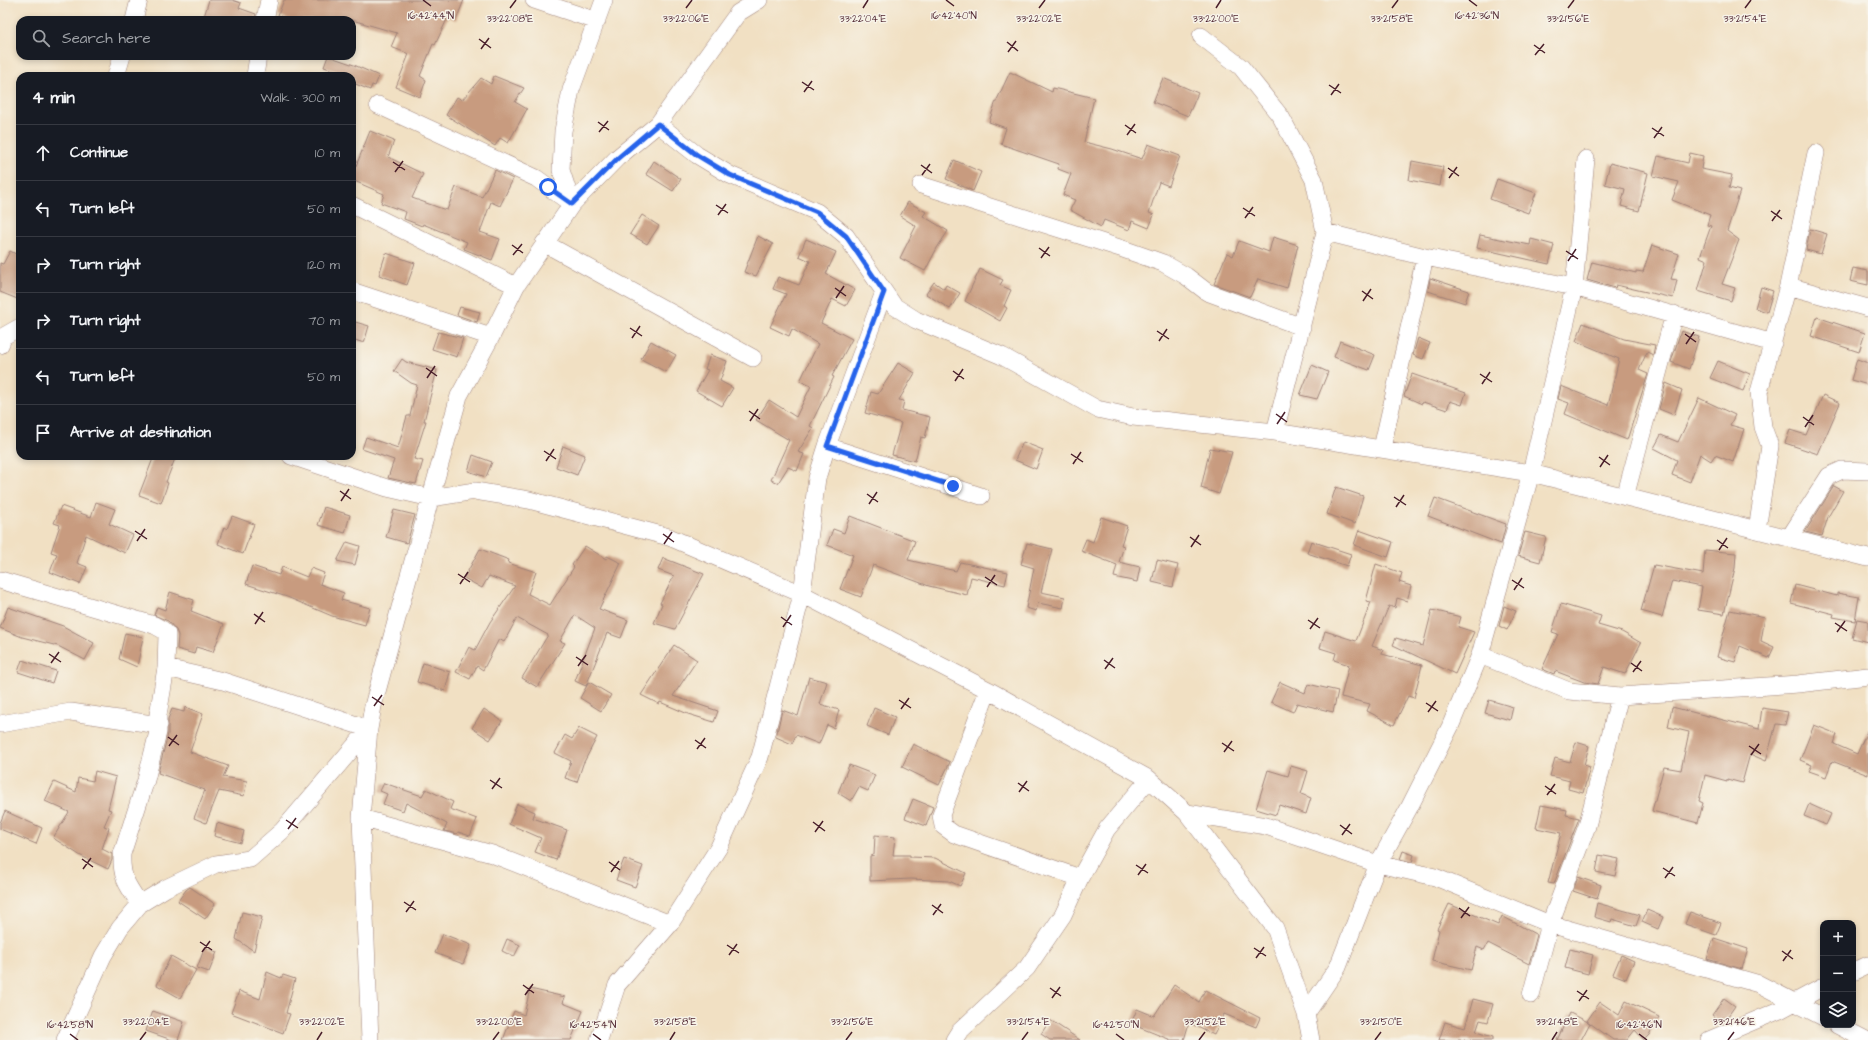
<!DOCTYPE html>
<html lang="en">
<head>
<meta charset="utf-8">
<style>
  :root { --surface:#171b24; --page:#20242c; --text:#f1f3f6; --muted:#9ea1a6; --line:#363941 }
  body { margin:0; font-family:"Architects Daughter",sans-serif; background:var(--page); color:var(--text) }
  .controls { position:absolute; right:12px; bottom:12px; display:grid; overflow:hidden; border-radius:8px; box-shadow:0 2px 6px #0003 }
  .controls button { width:36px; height:36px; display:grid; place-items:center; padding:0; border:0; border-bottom:1px solid var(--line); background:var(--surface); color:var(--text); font:20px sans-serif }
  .stop { position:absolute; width:12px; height:12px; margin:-9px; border:3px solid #2563eb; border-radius:50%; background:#fff }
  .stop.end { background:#2563eb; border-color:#fff; box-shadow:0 1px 4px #0008 }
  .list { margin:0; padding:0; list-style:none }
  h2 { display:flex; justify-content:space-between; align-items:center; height:52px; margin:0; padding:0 16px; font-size:17px }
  h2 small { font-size:13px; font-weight:400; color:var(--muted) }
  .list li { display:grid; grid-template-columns:26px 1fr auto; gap:12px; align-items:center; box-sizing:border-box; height:56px; padding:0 16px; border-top:1px solid var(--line) }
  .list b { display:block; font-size:15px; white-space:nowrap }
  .list em { font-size:13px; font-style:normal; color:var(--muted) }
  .icon { flex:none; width:22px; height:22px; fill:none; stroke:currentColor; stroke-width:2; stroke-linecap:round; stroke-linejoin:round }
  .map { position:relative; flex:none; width:1868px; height:1040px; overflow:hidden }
  .search { position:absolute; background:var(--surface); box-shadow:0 2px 6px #0003; left:16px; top:16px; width:340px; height:44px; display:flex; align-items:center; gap:10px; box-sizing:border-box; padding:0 14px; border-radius:12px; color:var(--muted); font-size:15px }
  .panel { position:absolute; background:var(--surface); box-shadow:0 2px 6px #0003; left:16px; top:72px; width:340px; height:388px; border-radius:12px }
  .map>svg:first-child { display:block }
</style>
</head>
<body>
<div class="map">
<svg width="1868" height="1040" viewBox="0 0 1868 1040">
  <rect width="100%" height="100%" fill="#f7f3e8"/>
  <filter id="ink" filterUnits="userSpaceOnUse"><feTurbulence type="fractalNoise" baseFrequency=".025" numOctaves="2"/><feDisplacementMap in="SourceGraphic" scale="8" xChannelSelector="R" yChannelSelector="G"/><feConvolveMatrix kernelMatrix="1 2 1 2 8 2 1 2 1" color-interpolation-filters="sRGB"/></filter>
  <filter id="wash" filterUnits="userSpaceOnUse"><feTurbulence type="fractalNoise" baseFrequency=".012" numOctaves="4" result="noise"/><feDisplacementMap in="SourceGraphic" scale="16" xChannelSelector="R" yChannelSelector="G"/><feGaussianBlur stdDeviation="0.9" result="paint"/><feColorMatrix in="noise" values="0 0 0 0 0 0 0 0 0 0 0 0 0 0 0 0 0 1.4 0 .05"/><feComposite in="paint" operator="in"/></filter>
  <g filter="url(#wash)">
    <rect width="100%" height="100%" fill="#f1e0c3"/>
    <g id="blocks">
      <!-- building -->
      <path fill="#c89b7f" d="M209,0H232L241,3L239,8L256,14L255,20H203Z
        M284,0H464L456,20L448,17L435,45L433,44L420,76L426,80L420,97L396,87L409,54L391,47L397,33L352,20H289L278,15Z
        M328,56L354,65L379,76L375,86L372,85L370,90L353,83L355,79L352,76L324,67Z
        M1010,72L1052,92L1053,88L1094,98L1084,142L1112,149L1142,159L1148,144L1180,156L1169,186L1159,182L1149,213L1154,215L1149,228L1132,221L1129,230L1104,220L1101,227L1070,210L1075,200L1063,195L1071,174L1058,169L1059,164L1001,144L1006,128L989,122L995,104Z
        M494,76L524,88L515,102L527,109L508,143L500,138L495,146L446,115L457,97L462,100L481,78L491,84Z
        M1163,78L1198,93L1188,116L1153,102Z
        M370,131L394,141L388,157L423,174L412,198L443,209L447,210L456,187L482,197L495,170L513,179L500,206L491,202L480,232L500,239L492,260L464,249L467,242L423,224L422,226L404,219L406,212L381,203L384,194L352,180V165L356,166Z
        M1690,153L1703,156L1701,169L1732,175L1729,188L1740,191L1727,231L1739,240L1722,284L1735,288L1731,301L1698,291L1707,260L1700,257L1711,226L1707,225L1710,215L1672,200L1679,182L1653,176L1658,156L1688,163Z
        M954,160L981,172L973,191L946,179Z
        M654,161L681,179L673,191L646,174Z
        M1412,161L1443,167L1440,186L1409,180Z
        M1610,163L1648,173L1639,211L1621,206L1625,189L1605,184Z
        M1497,179L1536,193L1528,213L1490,199Z
        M908,202L926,212L923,216L948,231L937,248L925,271L900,258L916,226L900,216Z
        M642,215L659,226L647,244L630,234Z
        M1810,229L1827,234L1821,254L1806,250Z
        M1480,235L1530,245L1531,239L1554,245L1549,264L1477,248Z
        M758,236L773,244L756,276L744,272Z
        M1273,237L1298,245L1287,288L1258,279L1250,297L1214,284L1227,253L1233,256L1239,241L1269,252Z
        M806,239L836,252L826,274L855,290L846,306L832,299L821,323L852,339L832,376L834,377L810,426L813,428L798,452L804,454L797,471L788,467L778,483L771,480L789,440L756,420L769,400L796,417L811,386L800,381L818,344L792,329L789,336L770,327L786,294L773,289L778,277L799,285L810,261L799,256Z
        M1652,245L1679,254L1671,279L1677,280L1673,298L1616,285L1615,288L1587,280L1592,262L1636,273V271L1643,272Z
        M10,251L20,256V300L0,292V263L3,264Z
        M386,253L415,263L407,285L379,275Z
        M1853,268L1868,271V285L1850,281Z
        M980,269L1003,280L1000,285L1011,290L1004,306L1007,308L1000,321L965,301Z
        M1430,278L1469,291L1465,303L1428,291Z
        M934,282L944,289L946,285L960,293L950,309L926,294Z
        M1761,287L1773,291L1767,312L1755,308Z
        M460,307L480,312L477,322L457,315Z
        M1817,317L1865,333L1859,352L1811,336Z
        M352,321L369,326L364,343L352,339Z
        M1583,323L1624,339L1655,345L1653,355L1647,352L1639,370L1648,374L1627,440L1565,414L1569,403L1558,399L1561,386L1608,405L1619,359L1576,341Z
        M1681,331L1699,337L1689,369L1671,362Z
        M438,332L463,338L457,357L432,349Z
        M1418,338L1430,343L1423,359L1413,355Z
        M651,341L676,355L666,372L641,359Z
        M1340,341L1375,355L1369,370L1334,357Z
        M710,355L727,361L720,381L733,388L722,406L696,391L708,370L705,369Z
        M402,359L406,362L437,370L424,421H426L414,459L423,461L416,484L388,478L394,460L362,449L366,437L398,448L407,416H410L417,385L411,383L394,371Z
        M1857,359L1868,363V385L1851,380Z
        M1718,361L1750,374L1743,391L1710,378Z
        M898,363L915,373L899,400L904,401L902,410L930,417L925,438L921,437L915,461L892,455L901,423L865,413L871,392L878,394Z
        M1312,365L1328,372L1317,399L1300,395Z
        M1412,374L1466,393L1462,405L1450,401L1447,410L1423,402L1422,404L1404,396Z
        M1666,383L1682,390L1674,415L1659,409Z
        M1823,395L1840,403L1818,454L1785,443L1790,430L1806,435Z
        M1699,398L1735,415L1730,425L1744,429L1733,462L1715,455L1711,461L1700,454L1690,482L1672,475L1677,460L1654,448L1661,435L1678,442Z
        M1023,442L1043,450L1036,469L1015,460Z
        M563,446L585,455L577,475L556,467Z
        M1210,448L1232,452L1219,494L1201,488Z
        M473,455L492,462L486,477L468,471Z
        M154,456H176L166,482L168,483L161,503L139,495Z
        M1834,486L1843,491L1828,517L1822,536L1805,532Z
        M1336,487L1363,496L1355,524L1327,514Z
        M1435,498L1506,524L1501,544L1428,516Z
        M96,502L115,509L109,524L133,535L125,553L86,535L77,563L87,567L80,584L50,572L57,554L51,552L60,525L54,523L61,506L91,517Z
        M324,507L350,515L345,533L318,525Z
        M394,510L415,515L407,543L386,537Z
        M232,516L254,524L243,554L218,544L224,527L227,529Z
        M850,516L915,541L908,560L956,571L960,562L1008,572L1005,585L971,577L967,595L929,586L873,565L861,597L840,589L853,555L827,545L833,529L844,533Z
        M1101,517L1127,526L1121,545L1124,546L1119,562L1140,567L1137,582L1114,577L1117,565L1081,551L1086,539L1093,542Z
        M1359,530L1393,542L1388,557L1354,545Z
        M1525,532L1546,537L1540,562L1518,556Z
        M1311,541L1351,554L1347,566L1307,553Z
        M347,542L360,546L355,565L337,561Z
        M1027,543L1052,549L1041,592L1065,597L1063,608L1038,603L1036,611L1026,608L1034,568L1021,564Z
        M585,546L606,559L607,556L621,563L599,609L628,620L621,638L607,633L586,686L575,681L595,628L575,615L560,641L565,643L537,687L522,678L548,635L517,618L504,642L499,639L483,670L477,666L470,679L456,672L469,647L475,650L490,622L515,586L489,576L482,588L464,578L480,549L509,560L508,563L536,572L528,594L550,605L574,567L572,565Z
        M1705,550L1736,553L1735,568L1724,614L1698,610L1702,587L1672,581L1662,617L1641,611L1654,565L1703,574Z
        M663,558L704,574L675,629L654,623L662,604L660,603L674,576L658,570Z
        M1157,560L1178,565L1173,587L1152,582Z
        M1376,564L1402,573L1399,582L1411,586L1407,601L1397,598L1395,608L1389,606L1372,646L1383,650L1382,654L1422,665L1414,698L1408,696L1394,725L1367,711L1370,704L1341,697L1349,665L1334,660L1336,653L1320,648L1325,631L1356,641L1371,602L1366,601Z
        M252,566L279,575L282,567L307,577L311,568L324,573L320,584L344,593L341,600L370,608L365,625L332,616L287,597L246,584Z
        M1795,585L1837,596V593L1859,597L1855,621L1833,617L1834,614L1791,603Z
        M170,592L194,600L191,611L224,624L213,652L196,647L194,654L177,649L178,635L176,630L168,621L154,615L157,607L165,610Z
        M1561,604L1601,616L1598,625L1622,632L1641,643L1625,674L1604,667L1598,684L1584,682L1555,671L1554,674L1542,669L1558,634L1552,632Z
        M1504,606L1516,611L1507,630L1499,626Z
        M8,607L63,626L94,643L85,660L58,646L22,637L0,628Z
        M1432,610L1461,617L1458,627L1474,632L1455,674L1393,645L1396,638L1423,646Z
        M1730,610L1765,617L1761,641L1774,647L1769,658L1740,646L1735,662L1717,657Z
        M1857,619L1868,621V642L1852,638Z
        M125,633L143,637L137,667L119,659Z
        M674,645L697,660L673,696L718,711L714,722L688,714L660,702L659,704L641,695Z
        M22,660L56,671L52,683L18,672Z
        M423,663L450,672L445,691L417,682Z
        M809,677L827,682L820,704L839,710L834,728L827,725L819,744L796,735L792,744L776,737L782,710L798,716Z
        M589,682L611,695L601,711L580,698Z
        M1280,682L1305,693L1308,684L1338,691L1333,712L1297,703L1293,712L1271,702Z
        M1489,700L1513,707L1510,720L1485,713Z
        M185,707L203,714L190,752L228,766L223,777L247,781L244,796L219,791L206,823L194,818L205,790L158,773L168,734V719L172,709L184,712Z
        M1672,707L1759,729L1762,708L1788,712L1785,725L1776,724L1766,761L1750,754L1742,783L1727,779V781L1705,775L1699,801L1703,803L1698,823L1652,811L1664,767L1681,770L1689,732L1668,727Z
        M874,708L895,717L888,735L867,726Z
        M484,709L502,721L490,740L472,728Z
        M1814,725L1837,734L1834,744L1857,754L1868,729V775L1832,761L1826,777L1809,771L1812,765L1800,760Z
        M579,728L597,737L583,764L577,782L565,778L571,761L555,753L565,735L572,739Z
        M1576,742L1589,746L1584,765L1590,767L1583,793L1568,789L1570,781L1550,776L1555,758L1570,762Z
        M913,744L950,762L939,785L902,767Z
        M849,765L875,775L868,791L859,787L851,801L838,793Z
        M1291,766L1308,771L1301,794L1311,798L1306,814L1279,805L1276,815L1256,809L1268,770L1288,776Z
        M95,771L116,777L108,809L111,810L104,826L109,828L102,849L112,854V860L108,869L81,856L53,838L69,812L45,801L54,782L76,792L78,778L93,781Z
        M384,783L422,796L426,789L453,802L450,809L477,819L470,836L458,832L457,834L444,831L447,824L406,803L403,811L383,804L387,794L380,791Z
        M913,799L933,807L926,826L905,818Z
        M517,804L535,812L533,818L567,830L556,860L535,852L541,838L509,824Z
        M1809,804L1831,814L1826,825L1804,816Z
        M1541,805L1567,810L1566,815L1579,818L1554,884L1548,883L1561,833L1536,828Z
        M5,811L42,828L36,844L0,829V823Z
        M217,823L244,831L241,843L214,836Z
        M875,835L895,837L893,855H910V857L935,858L966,873L960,886L949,881L911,879L870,881V856L874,855Z
        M1403,851L1414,855L1412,862L1400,859Z
        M1599,855L1619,859L1615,876L1596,872Z
        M624,859L643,866L635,887L616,880Z
        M1578,877L1601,885L1597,899L1573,891Z
        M190,887L215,904L205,919L178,901L186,890Z
        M1597,903L1640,915L1636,926L1612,919L1611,922L1594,917Z
        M1449,904L1498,925L1502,916L1537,935L1529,964L1488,943L1484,950L1477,947L1471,970L1432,961L1439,930L1437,929Z
        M1647,910L1663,917L1658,929L1642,922Z
        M242,912L262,917L254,951L236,939Z
        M1690,912L1721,923L1716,935L1685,924Z
        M443,934L471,945L463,964L435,953Z
        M1714,938L1748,949L1742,969L1707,959Z
        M507,939L520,945L514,957L502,951Z
        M205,947L217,952L209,972L197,968Z
        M1570,949L1593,955L1588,974L1565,968Z
        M1621,955L1634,961L1626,979L1613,974Z
        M171,956L196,970L180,998L157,985Z
        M267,972L281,978L283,975L295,979L286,1013L290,1014L283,1033L231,1013L239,991L260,999Z
        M1174,985L1199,1002L1205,990L1260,1018L1256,1027L1224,1014L1214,1035L1189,1023L1184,1040H1171L1131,1024L1137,1009L1154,1016Z
        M530,989L565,997L563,1003L583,1011L571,1040H503L514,1011L524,1015Z
        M1724,998L1735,1006L1723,1023L1712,1015Z
        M1473,999L1493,1004L1488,1022L1480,1020L1476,1032L1493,1037V1040H1439L1445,1022L1465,1028Z
        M1626,1001L1659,1017L1649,1035L1644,1040L1635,1030L1627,1040H1613L1587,1021L1600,1002L1619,1015Z
        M153,1011L184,1022L178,1040H172L146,1031Z
        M1570,1013L1590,1023L1581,1040H1557Z
        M1050,1020L1080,1040H1050L1041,1034Z"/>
    </g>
  </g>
  <g filter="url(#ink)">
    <use href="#blocks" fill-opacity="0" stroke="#9e8077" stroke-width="1"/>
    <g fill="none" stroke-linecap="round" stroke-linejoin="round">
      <defs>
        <path id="street" d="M534,0L597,21
          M134,20L139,0
          M265,20L269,0
          M1201,36L1241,67L1281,117L1314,180L1325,232L1275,432
          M116,76L122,56
          M255,76L258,56
          M378,105L536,178L572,204
          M658,124L697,155L730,175L817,212L846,236L894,306L916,320L1002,356L1097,409L1133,417L1275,432L1531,473L1868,558
          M921,185L1123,249L1163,263L1186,276L1207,292L1302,327
          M572,204L561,170L563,131L571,90L604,0
          M352,205L516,286
          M1325,232L1425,257L1574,287L1773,343
          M544,243L753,358
          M1788,286L1868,308
          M352,291L491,337
          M0,345L4,336L20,327
          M827,446L981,496
          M1382,448L1425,257
          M291,456L387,488L431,498L475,491L529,500L669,537L802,594L988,690L1149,779L1187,813L1275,928L1306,1014L1311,1040
          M1625,497L1674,314
          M1757,530L1770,446L1763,427L1759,392L1788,286L1816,153
          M1789,538L1829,476L1842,470L1868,471
          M0,580L154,625L163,630L167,634L166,668L158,715V732L146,780L122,854C121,878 127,885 140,904
          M1480,655L1569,691L1620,696L1798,684L1868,676
          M166,668L223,681L369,729L361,818L370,1040
          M988,690L941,815L943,826L954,834L1080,878
          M0,724L71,712L159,725
          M1187,813L1266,826L1378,864L1435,877L1550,924L1759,984L1823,1017
          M361,818L492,854L670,924
          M1853,972L1868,965
          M1531,995L1550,924L1587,826L1620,696
          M1306,1014L1338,967L1378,864L1409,808L1450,727L1480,655L1531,473L1574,287L1586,159
          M1837,1025L1866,1040
          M65,1040L103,956L120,928L140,904L166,888L216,864L250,859L282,831L369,729L373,706L396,622L459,396L491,337L516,286L572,204L617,158L658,124L738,13L759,0
          M599,1040L617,985L670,924L719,847L760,757L802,594L817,478L827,446L884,292
          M954,1040L959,1032L1027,968L1063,915L1080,878L1107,829L1149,779
          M1709,1040L1780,1010L1823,987"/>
      </defs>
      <!-- street casing -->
      <use href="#street" stroke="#9e8077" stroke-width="18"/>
      <!-- street -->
      <use href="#street" stroke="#fff" stroke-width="17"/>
    </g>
  </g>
  <g fill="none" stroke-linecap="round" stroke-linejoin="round" filter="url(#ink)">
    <!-- route -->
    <path stroke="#2563eb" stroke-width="5" d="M548,187L572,204L618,158L658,124L697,155L730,175L817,212L846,236L884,292L827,446L953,486"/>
  </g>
  <!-- ticks -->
  <path fill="none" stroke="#4a1f2b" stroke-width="1.5" d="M423,0L431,6M946,0L954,6M1469,0L1477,6M510,8L516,0M686,8L692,0M863,8L868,0M1039,8L1045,0M1216,8L1221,0M1392,8L1398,0M1568,8L1574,0M1745,8L1751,0M479,39L491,48M1007,42L1018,51M1534,45L1545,53M481,49L489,38M1008,52L1016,41M1535,55L1544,44M802,82L814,90M1329,85L1341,93M804,92L812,81M1331,95L1339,84M598,122L609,130M1125,125L1136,133M1652,128L1664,136M599,132L608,121M1127,135L1135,124M1654,138L1662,127M393,162L405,170M921,165L932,173M1448,168L1459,176M395,172L403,161M922,175L930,164M1449,178L1457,167M716,205L728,213M1243,208L1255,216M1771,211L1782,219M718,215L726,204M1245,218L1253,207M1772,221L1780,210M512,245L523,253M1039,248L1050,256M1566,251L1578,259M513,255L522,244M1041,258L1049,247M1568,261L1576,249M835,288L846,296M1362,291L1373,299M836,298L844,286M1363,301L1371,289M630,328L642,336M1157,331L1169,339M1685,334L1696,342M632,338L640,326M1159,341L1167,329M1686,344L1694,332M426,368L437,376M953,371L964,379M1480,374L1492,382M427,378L435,366M955,381L963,369M1482,384L1490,372M749,411L760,419M1276,414L1287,422M1803,417L1814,425M750,421L758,409M1277,424L1285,412M1805,427L1813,415M544,451L556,459M1071,454L1083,462M1599,457L1610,465M546,461L554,449M1073,464L1081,452M1600,467L1608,455M340,491L351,499M867,494L878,502M1394,497L1406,505M341,501L349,489M869,504L877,492M1396,507L1404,495M135,531L147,539M663,534L674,542M1190,537L1201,545M1717,540L1728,548M137,541L145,529M664,544L672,532M1191,547L1199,535M1719,550L1727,538M458,574L470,582M985,577L997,585M1512,580L1524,588M460,584L468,572M987,587L995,575M1514,590L1522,578M254,614L265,622M781,617L792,625M1308,620L1320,628M1835,623L1847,631M255,624L263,612M783,627L791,615M1310,629L1318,618M1837,632L1845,621M49,654L61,662M576,657L588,665M1104,660L1115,668M51,663L59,652M1631,663L1642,671M578,666L586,655M1105,669L1113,658M1633,672L1641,661M372,697L384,705M899,700L911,708M1426,703L1438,711M374,706L382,695M901,709L909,698M1428,712L1436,701M168,737L179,745M695,740L706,748M1222,743L1234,751M169,746L177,735M1749,746L1761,754M697,749L705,738M1224,752L1232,741M1751,755L1759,744M490,780L502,788M1018,783L1029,791M1545,786L1556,794M492,789L500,778M1019,792L1027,781M1547,795L1555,784M286,820L298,828M813,822L825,831M1340,825L1352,834M288,829L296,818M815,832L823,821M1342,835L1350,824M82,859L93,867M609,862L620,870M1136,865L1148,873M1663,868L1675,876M83,869L91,858M611,872L619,861M1138,875L1146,864M1665,878L1673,867M404,902L416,910M932,905L943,913M1459,908L1470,916M406,912L414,901M933,915L941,904M1461,918L1469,907M200,942L212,950M727,945L739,953M1254,948L1266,956M1782,951L1793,959M202,952L210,941M729,955L737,944M1256,958L1264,947M1783,961L1791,950M523,985L534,993M1050,988L1061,996M1577,991L1589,999M525,995L533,984M1052,998L1060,987M1579,1001L1587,990M70,1034L78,1040M593,1034L601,1040M1116,1034L1124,1040M1639,1034L1647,1040M140,1040L146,1032M317,1040L322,1032M493,1040L499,1032M670,1040L675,1032M846,1040L852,1032M1022,1040L1028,1032M1199,1040L1205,1032M1375,1040L1381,1032M1552,1040L1557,1032M1728,1040L1734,1032"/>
  <g font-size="10" text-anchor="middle" fill="#4a1f2b" stroke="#f7f3e8" stroke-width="3" stroke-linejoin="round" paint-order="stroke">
    <text x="431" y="19">16°42'44"N</text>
    <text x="954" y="19">16°42'40"N</text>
    <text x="1477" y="19">16°42'36"N</text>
    <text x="510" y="22">33°22'08"E</text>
    <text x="686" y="22">33°22'06"E</text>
    <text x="863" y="22">33°22'04"E</text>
    <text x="1039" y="22">33°22'02"E</text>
    <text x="1216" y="22">33°22'00"E</text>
    <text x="1392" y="22">33°21'58"E</text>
    <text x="1568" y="22">33°21'56"E</text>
    <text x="1745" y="22">33°21'54"E</text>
    <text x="146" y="1025">33°22'04"E</text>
    <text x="322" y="1025">33°22'02"E</text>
    <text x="499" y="1025">33°22'00"E</text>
    <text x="675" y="1025">33°21'58"E</text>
    <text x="852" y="1025">33°21'56"E</text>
    <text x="1028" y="1025">33°21'54"E</text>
    <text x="1205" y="1025">33°21'52"E</text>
    <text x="1381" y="1025">33°21'50"E</text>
    <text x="1557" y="1025">33°21'48"E</text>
    <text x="1734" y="1025">33°21'46"E</text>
    <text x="70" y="1028">16°42'58"N</text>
    <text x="593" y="1028">16°42'54"N</text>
    <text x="1116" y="1028">16°42'50"N</text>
    <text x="1639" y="1028">16°42'46"N</text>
  </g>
</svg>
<div class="controls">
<button>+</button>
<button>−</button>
<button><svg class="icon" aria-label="layers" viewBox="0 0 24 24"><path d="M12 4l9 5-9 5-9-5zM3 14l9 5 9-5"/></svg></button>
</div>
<div class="stop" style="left:548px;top:187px"></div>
<div class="stop end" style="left:953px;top:486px"></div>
<div class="search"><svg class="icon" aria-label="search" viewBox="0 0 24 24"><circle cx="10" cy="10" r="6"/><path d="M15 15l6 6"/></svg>Search here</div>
<section class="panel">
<h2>4 min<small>Walk · 300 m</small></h2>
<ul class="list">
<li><svg class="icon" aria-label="ahead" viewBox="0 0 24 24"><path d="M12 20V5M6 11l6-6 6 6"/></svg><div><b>Continue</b></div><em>10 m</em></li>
<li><svg class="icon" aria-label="left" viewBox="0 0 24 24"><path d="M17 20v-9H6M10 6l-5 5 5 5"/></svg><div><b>Turn left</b></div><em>50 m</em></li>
<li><svg class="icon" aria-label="right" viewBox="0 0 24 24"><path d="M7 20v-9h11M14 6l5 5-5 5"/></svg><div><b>Turn right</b></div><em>120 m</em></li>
<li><svg class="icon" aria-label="right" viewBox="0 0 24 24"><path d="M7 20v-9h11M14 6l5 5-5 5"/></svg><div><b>Turn right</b></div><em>70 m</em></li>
<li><svg class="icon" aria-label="left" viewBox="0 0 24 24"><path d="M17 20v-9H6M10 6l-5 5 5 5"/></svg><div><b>Turn left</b></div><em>50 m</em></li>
<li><svg class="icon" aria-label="arrive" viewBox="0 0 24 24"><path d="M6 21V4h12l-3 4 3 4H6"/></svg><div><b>Arrive at destination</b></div></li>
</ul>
</section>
</div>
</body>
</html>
